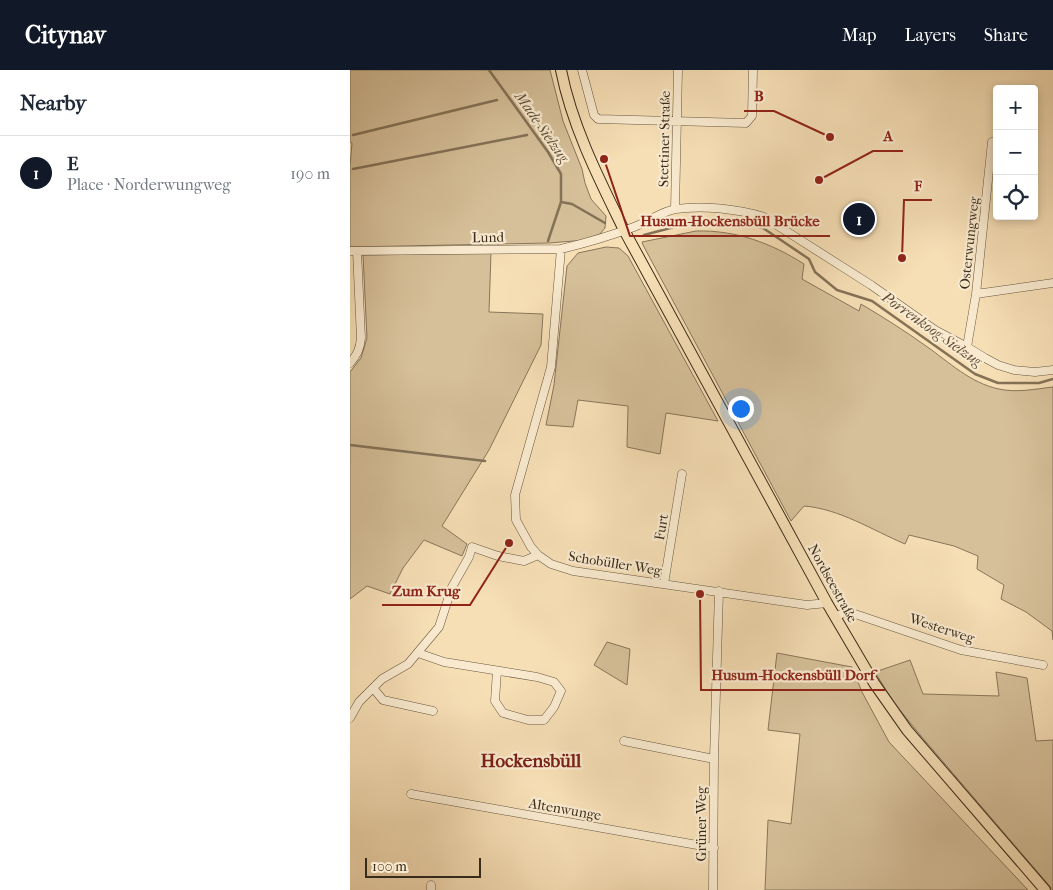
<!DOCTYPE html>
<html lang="en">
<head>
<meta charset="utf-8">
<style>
  :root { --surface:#fff; --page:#f6f6f7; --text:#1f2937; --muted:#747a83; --line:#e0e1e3; --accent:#111827 }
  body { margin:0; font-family:"IM FELL French Canon",serif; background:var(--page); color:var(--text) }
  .controls { position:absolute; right:15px; top:15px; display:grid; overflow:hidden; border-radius:5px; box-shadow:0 2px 8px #0003 }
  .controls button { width:45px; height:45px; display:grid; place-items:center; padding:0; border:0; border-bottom:1px solid var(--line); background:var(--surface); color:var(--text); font:25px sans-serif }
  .scale { position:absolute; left:15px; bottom:12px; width:116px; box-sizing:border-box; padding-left:5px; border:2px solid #392b19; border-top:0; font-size:14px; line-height:18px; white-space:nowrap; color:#392b19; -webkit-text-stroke:4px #f9eacf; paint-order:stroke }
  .you { position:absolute; left:390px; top:338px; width:18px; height:18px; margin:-12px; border:4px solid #fff; border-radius:50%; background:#1a73e8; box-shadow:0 0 0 8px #1a73e833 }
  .badge { display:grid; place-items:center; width:32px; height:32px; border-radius:50%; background:var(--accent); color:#fff; font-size:16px; font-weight:700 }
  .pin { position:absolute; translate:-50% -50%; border:2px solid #fff; box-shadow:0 1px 5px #0006 }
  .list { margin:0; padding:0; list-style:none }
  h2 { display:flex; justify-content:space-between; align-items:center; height:65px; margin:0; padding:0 20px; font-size:21px }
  h2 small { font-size:16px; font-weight:400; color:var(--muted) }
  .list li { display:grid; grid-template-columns:32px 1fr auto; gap:15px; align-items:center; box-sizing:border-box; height:75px; padding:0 20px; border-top:1px solid var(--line) }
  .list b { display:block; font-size:19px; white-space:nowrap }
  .list p { margin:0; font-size:16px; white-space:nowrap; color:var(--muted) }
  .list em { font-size:16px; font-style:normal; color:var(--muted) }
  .icon { flex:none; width:28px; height:28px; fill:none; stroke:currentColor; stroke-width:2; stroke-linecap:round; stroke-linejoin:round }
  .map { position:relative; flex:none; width:703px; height:820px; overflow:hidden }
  header { display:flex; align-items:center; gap:30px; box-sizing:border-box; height:70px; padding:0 25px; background:var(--accent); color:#fff }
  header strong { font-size:24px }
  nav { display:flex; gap:28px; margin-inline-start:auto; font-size:18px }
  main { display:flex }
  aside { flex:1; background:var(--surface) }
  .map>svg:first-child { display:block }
</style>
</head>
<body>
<header>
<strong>Citynav</strong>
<nav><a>Map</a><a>Layers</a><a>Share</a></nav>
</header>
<main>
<aside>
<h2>Nearby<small></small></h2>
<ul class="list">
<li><span class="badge">1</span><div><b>E</b><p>Place · Norderwungweg</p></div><em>190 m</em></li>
</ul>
</aside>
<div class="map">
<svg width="703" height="820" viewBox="0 0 703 820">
  <rect width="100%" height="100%" fill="#f6deb5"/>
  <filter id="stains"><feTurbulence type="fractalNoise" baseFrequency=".004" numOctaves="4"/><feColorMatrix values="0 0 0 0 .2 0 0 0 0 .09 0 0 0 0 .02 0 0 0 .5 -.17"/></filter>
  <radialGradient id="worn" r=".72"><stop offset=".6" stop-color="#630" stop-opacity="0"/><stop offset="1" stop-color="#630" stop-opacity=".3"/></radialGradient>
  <!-- green -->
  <path fill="#d6c09a" stroke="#88765a" d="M0,0H200L213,51L232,99L235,113L241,129L256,146L255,158L250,164L236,170L199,173L0,177V96L2,73L0,72Z
    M346,161C386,160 421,173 454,194L452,209L509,241L511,234C533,247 555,261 576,276C599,292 620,313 649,319C667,323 685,319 703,317V570L702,561L676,542L651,529L654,515L627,499L628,486L604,476L559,465L555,474C522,460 490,439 454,436L441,451L293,175L292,172Z
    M256,177L269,178L278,186L368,351L316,343L310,384L277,377L278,336L228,330L223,357L196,355L204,315L217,196L228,183Z
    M141,183L139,242L193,244L191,275L139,380L92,456L117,474L112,486L74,470L53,498L40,524L17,516L0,529V302L11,288L17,268L13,185Z
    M257,572L280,579L277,615L244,595Z
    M427,583L502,597L512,622L539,672L678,820H415L418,750L441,754L450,664L418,660Z
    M560,590L573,624L649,626L646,602L677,608L686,671L703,670V820L571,666L544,633L525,602Z"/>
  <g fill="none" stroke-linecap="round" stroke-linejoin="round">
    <!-- stream -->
    <path stroke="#847257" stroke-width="2.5" d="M139,0L198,82L211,104V132L198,171
      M3,65L147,30
      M3,99L177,65
      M211,132L222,134L255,153
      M294,165L347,151L378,154L392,153L413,158L459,189L465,202L487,220L522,231L625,304L648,313H689L703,309
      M0,375L135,391"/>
    <defs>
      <path id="minor" d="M232,0L244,45L248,49L396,53L402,46L403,0
        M325,139L328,0
        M211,179L201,297L165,425L166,450L181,477L188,485L201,494L223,501L457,535L477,533
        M0,181L211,179C236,173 260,166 284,157C298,152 312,141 326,139C352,135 389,139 414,147L521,215L585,260L617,277L635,288L648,295L664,300L685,302L703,300
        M626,224L703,213
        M617,277L626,224L642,72
        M0,293C7,285 10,279 11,268L7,181
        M314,514L332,404
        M485,546L498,542L505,544L611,580L693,595
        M68,583L94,592L187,607L204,612L211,621L204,637L194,650H178L153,643L145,631L147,601
        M23,618L33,630L83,641
        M0,648L9,632L32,609L58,594L89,557L102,517L119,487L122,477L148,486L174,491L188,485
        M274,671L364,689
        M61,724L364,778
        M81,820V815
        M363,820L364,689L369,521"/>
      <path id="major" d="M211,0C222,56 249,109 274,160L477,533L524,613L557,660L695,820"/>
    </defs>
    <!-- minor casing -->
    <use href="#minor" stroke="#685840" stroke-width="9"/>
    <!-- major casing -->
    <use href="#major" stroke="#392b19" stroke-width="12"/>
    <!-- minor -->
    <use href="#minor" stroke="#f9eacf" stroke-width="8"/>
    <!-- major -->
    <use href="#major" stroke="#f6deb5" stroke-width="10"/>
  </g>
  <g text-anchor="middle" stroke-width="4.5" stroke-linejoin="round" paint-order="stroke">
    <!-- street labels -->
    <g font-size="14" fill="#392b19" stroke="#f9eacf">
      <text transform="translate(314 69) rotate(-89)" y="5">Stettiner Straße</text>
      <text transform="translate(138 167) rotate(-1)" y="5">Lund</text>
      <text transform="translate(619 173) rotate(-84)" y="5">Osterwungweg</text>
      <text transform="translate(311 457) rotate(-80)" y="5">Furt</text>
      <text transform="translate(265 493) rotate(9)" y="5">Schobüller Weg</text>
      <text transform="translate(483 513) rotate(61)" y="5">Nordseestraße</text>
      <text transform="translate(592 558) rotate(18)" y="5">Westerweg</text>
      <text transform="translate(215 739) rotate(10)" y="5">Altenwunge</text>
      <text transform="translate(351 754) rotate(-90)" y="5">Grüner Weg</text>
    </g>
    <!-- water labels -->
    <g font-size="15" font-style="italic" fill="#5e4e38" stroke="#f9eacf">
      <text transform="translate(192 57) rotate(55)" y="5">Made-Sielzug</text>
      <text transform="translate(582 259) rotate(35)" y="5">Porrenkoog-Sielzug</text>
    </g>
    <!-- district labels -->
    <g font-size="19" font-weight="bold" fill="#7a1f14" stroke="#f9eacf">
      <text x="181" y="697">Hockensbüll</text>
    </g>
  </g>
  <!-- callouts -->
  <path fill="none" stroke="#8f2418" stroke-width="2" d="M480 67L424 41H394M469 110L523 81H553M552 188L554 130H582M254 89L280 166H480M159 473L120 535H32M350 524L351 620H535"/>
  <g fill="#8f2418" stroke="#f9eacf" stroke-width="2">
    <circle cx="480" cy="67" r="5"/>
    <circle cx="469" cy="110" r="5"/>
    <circle cx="552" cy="188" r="5"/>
    <circle cx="254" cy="89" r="5"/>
    <circle cx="159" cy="473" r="5"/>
    <circle cx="350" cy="524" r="5"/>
  </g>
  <g font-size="15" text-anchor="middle" font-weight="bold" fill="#8f2418" stroke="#f9eacf" stroke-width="4.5" stroke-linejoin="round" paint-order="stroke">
    <text x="409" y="31">B</text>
    <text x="538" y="71">A</text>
    <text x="568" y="121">F</text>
    <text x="380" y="156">Husum-Hockensbüll Brücke</text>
    <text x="76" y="526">Zum Krug</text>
    <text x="443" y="610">Husum-Hockensbüll Dorf</text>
  </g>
  <rect width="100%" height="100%" filter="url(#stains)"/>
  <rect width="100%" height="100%" fill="url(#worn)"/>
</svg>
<div class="controls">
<button>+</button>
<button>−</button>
<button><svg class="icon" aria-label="locate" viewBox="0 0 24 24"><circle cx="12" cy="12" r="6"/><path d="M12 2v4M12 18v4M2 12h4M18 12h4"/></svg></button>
</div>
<div class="scale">100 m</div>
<div class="you"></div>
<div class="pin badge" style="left:509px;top:149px">1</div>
</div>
</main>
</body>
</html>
